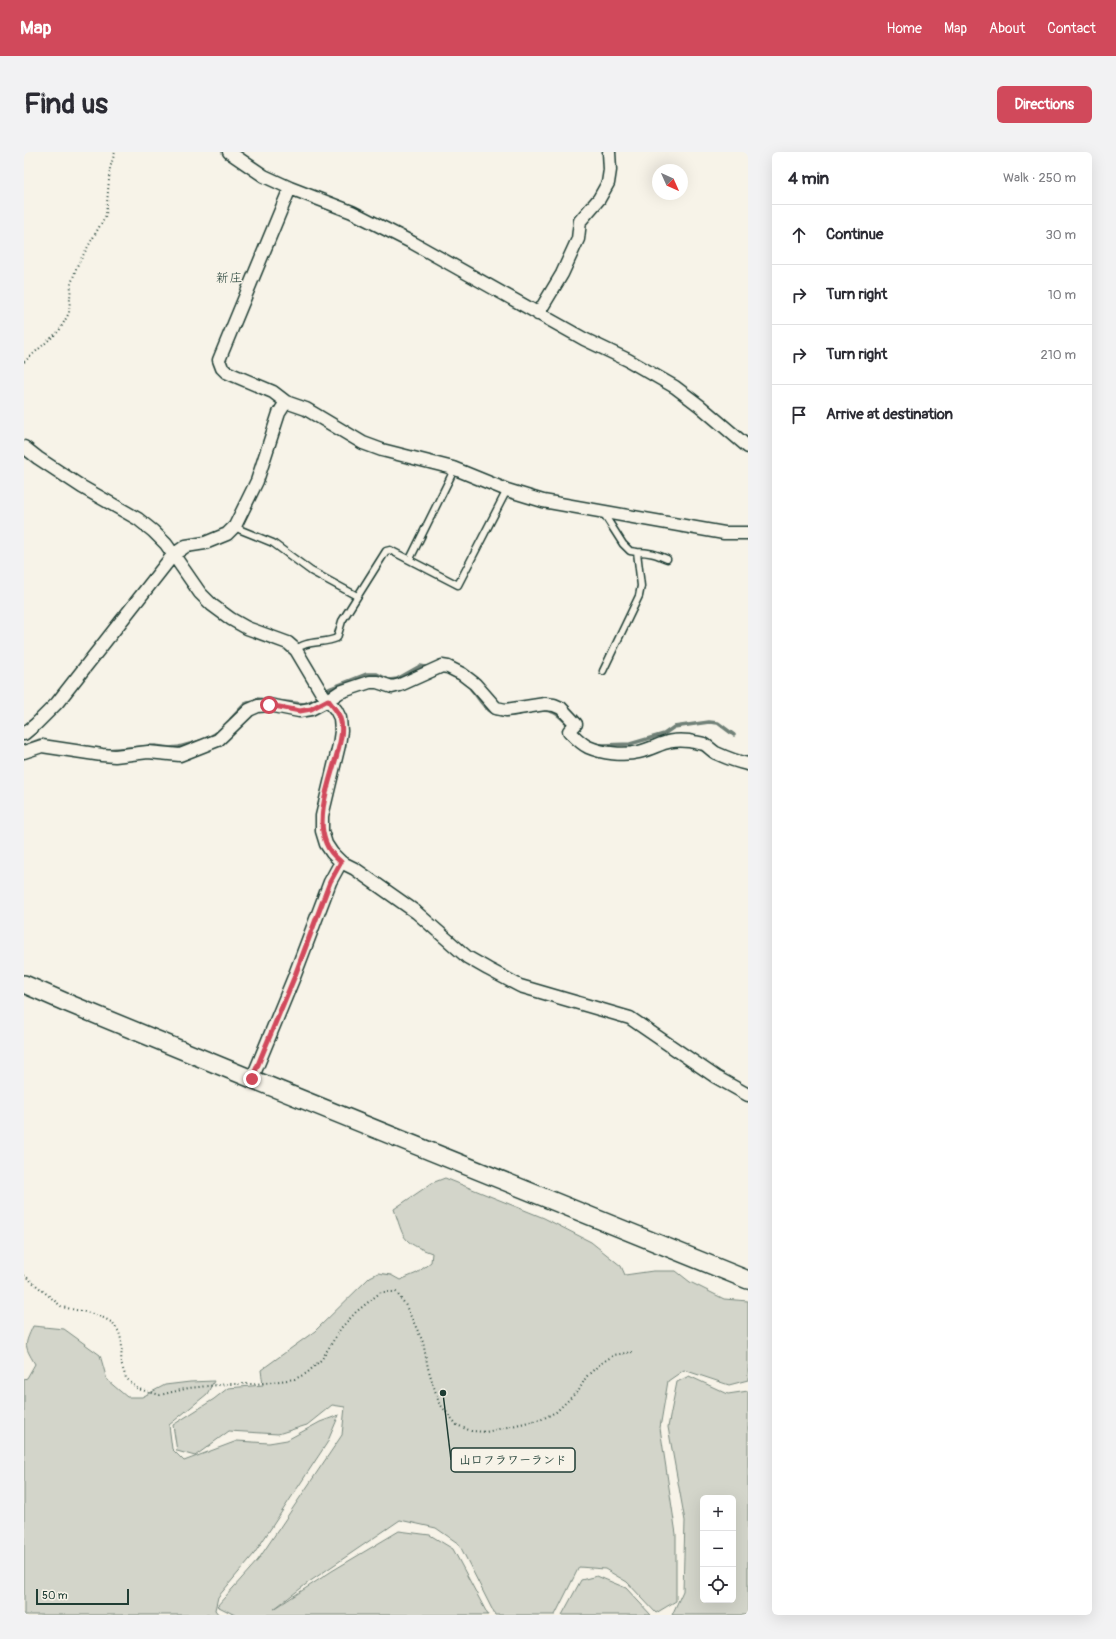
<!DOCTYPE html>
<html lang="en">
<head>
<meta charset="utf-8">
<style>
  :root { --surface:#fff; --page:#f2f2f3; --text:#2b2b33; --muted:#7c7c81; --line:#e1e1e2; --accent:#d1495b }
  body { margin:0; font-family:Pangolin,"Klee One",sans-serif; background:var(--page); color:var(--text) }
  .controls { position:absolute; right:12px; bottom:12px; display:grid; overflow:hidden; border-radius:6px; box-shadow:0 4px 16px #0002 }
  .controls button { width:36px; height:36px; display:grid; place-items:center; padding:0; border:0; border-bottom:1px solid var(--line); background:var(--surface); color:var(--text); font:20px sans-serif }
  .compass { position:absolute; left:628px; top:12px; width:36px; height:36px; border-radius:50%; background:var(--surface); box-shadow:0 4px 16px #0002; rotate:135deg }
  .scale { position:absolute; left:12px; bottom:10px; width:93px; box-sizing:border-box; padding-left:4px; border:2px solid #1f3d34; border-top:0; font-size:11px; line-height:14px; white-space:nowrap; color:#1f3d34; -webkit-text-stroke:3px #f7f3e8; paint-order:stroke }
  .stop { position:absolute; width:12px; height:12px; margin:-9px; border:3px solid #d1495b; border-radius:50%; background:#fff }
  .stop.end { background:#d1495b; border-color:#fff; box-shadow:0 1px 4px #0008 }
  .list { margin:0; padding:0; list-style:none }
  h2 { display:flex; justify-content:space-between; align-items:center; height:52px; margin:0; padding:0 16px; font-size:17px }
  h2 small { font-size:13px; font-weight:400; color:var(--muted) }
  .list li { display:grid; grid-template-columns:26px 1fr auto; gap:12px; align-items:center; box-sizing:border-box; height:60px; padding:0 16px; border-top:1px solid var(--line) }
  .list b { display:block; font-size:15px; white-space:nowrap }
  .list em { font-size:13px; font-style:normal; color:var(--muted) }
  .icon { flex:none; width:22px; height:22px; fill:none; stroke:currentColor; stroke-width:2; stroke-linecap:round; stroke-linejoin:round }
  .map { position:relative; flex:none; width:724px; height:1463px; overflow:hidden; border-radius:6px }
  header { display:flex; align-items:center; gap:24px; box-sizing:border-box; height:56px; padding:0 20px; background:var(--accent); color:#fff }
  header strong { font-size:19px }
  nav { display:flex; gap:22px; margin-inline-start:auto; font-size:14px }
  .intro { display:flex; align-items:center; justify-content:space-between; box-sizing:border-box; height:96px; padding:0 24px }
  h1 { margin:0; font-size:28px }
  .button { padding:10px 18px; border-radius:6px; background:var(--accent); color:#fff; font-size:14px; font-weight:700 }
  main { display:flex; gap:24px; padding:0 24px }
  aside { flex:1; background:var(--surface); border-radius:6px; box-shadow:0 4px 16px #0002 }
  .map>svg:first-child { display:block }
</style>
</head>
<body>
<header>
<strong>Map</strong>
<nav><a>Home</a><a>Map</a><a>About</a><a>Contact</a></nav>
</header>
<div class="intro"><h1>Find us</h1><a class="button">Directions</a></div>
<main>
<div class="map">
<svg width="724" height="1463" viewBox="0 0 724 1463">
  <rect width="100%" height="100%" fill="#f7f3e8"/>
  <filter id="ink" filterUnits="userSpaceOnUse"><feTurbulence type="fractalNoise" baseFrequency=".025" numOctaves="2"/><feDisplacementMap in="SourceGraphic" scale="8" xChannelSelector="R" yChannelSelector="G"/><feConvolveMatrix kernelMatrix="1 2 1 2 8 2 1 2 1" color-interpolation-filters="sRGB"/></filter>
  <g filter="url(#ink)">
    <!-- green -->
    <path fill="#d3d5ca" stroke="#79897f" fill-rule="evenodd" d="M421,1026L520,1066L567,1090L597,1114L601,1123L629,1119H652L666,1130L700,1147L724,1149V1228L705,1233L660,1218L644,1229L636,1276L652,1382V1449L632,1461L603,1430L581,1417L555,1415L531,1463H471L435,1392L412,1376L376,1368L285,1430L250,1457L308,1419L375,1379L406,1383L429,1397L464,1463H211L193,1454L234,1408L318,1283L321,1255L308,1253L283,1273L254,1282L205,1279L171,1304L153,1299L149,1273L190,1247L204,1236L239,1233L237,1218L291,1179L346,1125L354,1121L367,1123L376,1128L393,1121L407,1110L408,1101C377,1090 380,1086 370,1057L408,1031Z
      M9,1174L40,1177L76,1203L83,1228L103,1245H118L141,1233L166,1230L190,1229L183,1242L145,1273L148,1297L160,1309L213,1289L245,1291L263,1288L296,1270L315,1263L303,1291L230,1402L194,1445L191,1458L195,1463H0V1227L3,1226L11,1212C0,1193 0,1194 9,1174Z
      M665,1224L704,1242L724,1239V1463H648L659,1439L661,1369L644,1275L653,1230ZM679,1346H709V1448H679Z
      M573,1424L602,1436L627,1463H538L557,1428Z"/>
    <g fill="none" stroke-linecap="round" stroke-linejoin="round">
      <!-- stream -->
      <path stroke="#6f8077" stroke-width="3.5" d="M447,537C453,543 458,554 465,558C486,573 508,552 529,560C535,562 541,570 546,574
        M207,567L221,552L233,547L280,552L295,546L305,537L343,522H353L365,528L373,527L396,514L402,515
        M184,586L196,579
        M8,591L16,588L21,589
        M577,593L606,592L640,582L650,575L685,570L694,571L710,583
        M82,598L131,594L146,596L155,595L177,589"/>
      <defs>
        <path id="lane" d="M578,359L599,392L606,399L613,400L617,434L615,444L579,519
          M211,374L217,378L249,391L287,419L333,444
          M613,400C625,400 632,402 643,407
          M386,407L427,324L429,316
          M272,498C281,488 300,492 313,486L318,469L362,399L366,398L434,433L483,338"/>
        <path id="street" d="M205,0L240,24L266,36L328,60L389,91L560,187L604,208L651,235L676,254L724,295
          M266,36L195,208L198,216L202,220L249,240L262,250L282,257L339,291L358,298L429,316L483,338L519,349L700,381H724
          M514,162L538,122L554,87L556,69L575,47L584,31L586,18L585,0
          M0,295L14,306L58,335L114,367L129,379L142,392L176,441L188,453L207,467L223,476L264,491L272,498L297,540L312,558L316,566L317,579L315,593L298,664V679L302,692L308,701L317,710L331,717L392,760L443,805L464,817L496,834L606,866L692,925L724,943
          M0,582L12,572L33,551L149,403L162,394L181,391L203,382L211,374L233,329L255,261L262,250
          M0,600L18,594L78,603L91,604L124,600L156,603L194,588L225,558L234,554L245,553L275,559L287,557L304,548L316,540L346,530H353L368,535L376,533L418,514L424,515L438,522L451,532L472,556L482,558L521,552L530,553L537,556L552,572L545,579C551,585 556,591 564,595C578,601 599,604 615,600C635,595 642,586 665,589C669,590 676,591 680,592C684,594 688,599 692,601C703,606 713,610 724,612
          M228,927L270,825L306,730L317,710"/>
        <path id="secondary" d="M0,832L41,850L228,927L724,1128"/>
      </defs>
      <!-- lane casing -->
      <use href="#lane" stroke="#1f3d34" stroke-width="9"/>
      <!-- street casing -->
      <use href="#street" stroke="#1f3d34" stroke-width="15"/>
      <!-- secondary casing -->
      <use href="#secondary" stroke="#1f3d34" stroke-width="20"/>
      <!-- path -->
      <path stroke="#1f3d34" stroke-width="2" stroke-dasharray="1 3" stroke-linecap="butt" d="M0,210L35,179L45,161L47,132L53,114L82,63L86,16L91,0
        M0,1123L38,1155L66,1161L80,1166L89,1171L95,1180L98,1191L97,1211L102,1226L114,1237L136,1243L165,1236L204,1232H232L271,1227L283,1221L298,1207L317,1176L332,1160L357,1140H372L381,1152L399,1190L404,1216L415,1251L433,1273L447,1279L462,1280L518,1267L532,1260L555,1238L562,1225L576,1212L590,1203L608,1200"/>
      <!-- lane -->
      <use href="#lane" stroke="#f7f3e8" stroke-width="6"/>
      <!-- street -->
      <use href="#street" stroke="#f7f3e8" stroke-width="12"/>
      <!-- secondary -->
      <use href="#secondary" stroke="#f7f3e8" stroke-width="17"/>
    </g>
  </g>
  <g fill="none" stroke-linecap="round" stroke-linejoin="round" filter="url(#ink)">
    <!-- route -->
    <path stroke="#d1495b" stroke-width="5" d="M228,927L270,826L306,730L317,710C311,705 305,699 302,691C291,665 306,628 313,602C316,591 320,577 316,566C314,559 308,554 304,548L287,557L276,559L245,553"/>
  </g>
  <g text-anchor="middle" stroke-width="3" stroke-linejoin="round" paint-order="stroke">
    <!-- quarter labels -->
    <g font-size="13" fill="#1f3d34" stroke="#f7f3e8">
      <text x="205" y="130">新庄</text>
    </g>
  </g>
  <!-- callouts -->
  <path fill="none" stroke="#1f3d34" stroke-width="1.5" d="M419 1241L427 1308"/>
  <circle fill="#1f3d34" stroke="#f7f3e8" stroke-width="1.5" cx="419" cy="1241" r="4"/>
  <rect fill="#f7f3e8" stroke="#1f3d34" stroke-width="1.5" x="427" y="1296" width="124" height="24" rx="4"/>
  <g font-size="12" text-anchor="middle" font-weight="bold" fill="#1f3d34">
    <text x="489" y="1312">山口フラワーランド</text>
  </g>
</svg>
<div class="controls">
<button>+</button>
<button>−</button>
<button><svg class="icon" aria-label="locate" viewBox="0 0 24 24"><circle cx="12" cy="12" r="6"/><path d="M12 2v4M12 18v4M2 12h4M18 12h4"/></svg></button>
</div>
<svg class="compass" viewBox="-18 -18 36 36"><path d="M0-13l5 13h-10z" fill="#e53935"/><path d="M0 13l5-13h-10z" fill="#7c7c81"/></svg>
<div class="scale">50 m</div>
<div class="stop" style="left:245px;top:553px"></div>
<div class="stop end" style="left:228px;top:927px"></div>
</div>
<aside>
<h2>4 min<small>Walk · 250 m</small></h2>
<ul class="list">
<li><svg class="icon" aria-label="ahead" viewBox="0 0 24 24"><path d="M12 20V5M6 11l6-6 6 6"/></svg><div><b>Continue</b></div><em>30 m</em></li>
<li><svg class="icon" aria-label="right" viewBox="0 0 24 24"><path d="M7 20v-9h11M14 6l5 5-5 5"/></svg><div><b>Turn right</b></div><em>10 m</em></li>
<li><svg class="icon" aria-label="right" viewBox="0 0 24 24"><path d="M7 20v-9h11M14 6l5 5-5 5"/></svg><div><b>Turn right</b></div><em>210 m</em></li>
<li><svg class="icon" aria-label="arrive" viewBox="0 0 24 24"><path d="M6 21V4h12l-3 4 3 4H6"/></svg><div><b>Arrive at destination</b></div></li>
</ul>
</aside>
</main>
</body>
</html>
